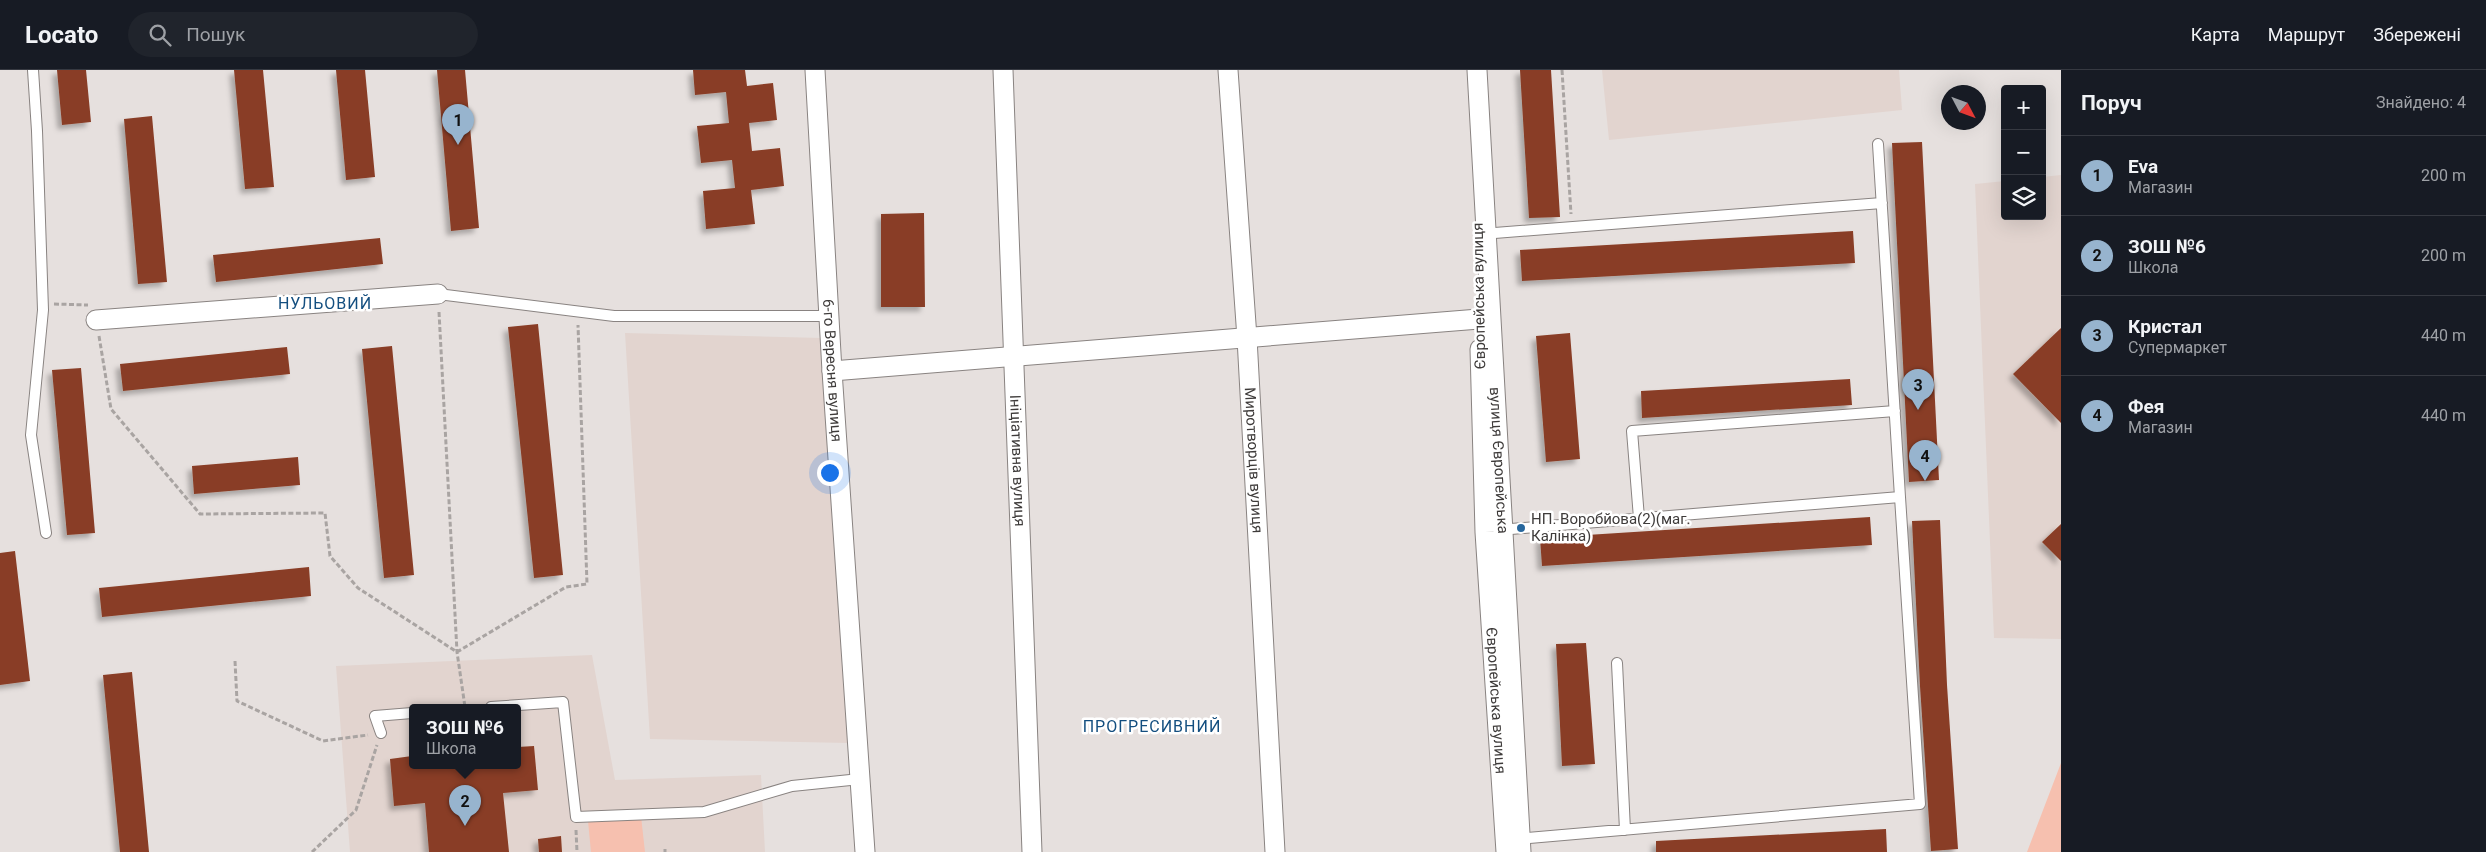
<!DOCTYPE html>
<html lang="uk">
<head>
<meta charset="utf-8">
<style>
  :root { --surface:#171b24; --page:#20242c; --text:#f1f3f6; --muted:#9ea1a6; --line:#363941; --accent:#97b4ce }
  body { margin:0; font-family:Roboto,sans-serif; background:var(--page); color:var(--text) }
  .controls { position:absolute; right:15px; top:15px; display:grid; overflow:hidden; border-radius:5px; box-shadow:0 5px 20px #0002 }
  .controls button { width:45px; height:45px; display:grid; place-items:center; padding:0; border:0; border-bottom:1px solid var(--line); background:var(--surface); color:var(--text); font:25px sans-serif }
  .compass { position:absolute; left:1941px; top:15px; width:45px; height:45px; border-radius:50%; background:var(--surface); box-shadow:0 5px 20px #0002; rotate:131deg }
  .you { position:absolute; left:829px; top:402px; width:18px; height:18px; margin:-12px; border:4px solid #fff; border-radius:50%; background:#1a73e8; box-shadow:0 0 0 8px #1a73e833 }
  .badge { display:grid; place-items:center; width:32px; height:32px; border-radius:50%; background:var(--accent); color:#111; font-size:16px; font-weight:700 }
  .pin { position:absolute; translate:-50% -41px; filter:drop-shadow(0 1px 2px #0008) }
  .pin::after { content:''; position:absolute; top:26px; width:18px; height:15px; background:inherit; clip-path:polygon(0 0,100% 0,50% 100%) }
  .popup { position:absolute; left:409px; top:634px; width:112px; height:65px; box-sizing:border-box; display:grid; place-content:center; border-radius:5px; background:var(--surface); filter:drop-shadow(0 1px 4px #0005); font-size:16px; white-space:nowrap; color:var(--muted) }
  .popup b { font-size:19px; color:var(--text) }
  .popup::after { content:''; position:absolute; left:50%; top:100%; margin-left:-10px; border:10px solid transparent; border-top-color:var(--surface) }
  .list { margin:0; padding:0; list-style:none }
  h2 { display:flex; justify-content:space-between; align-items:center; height:65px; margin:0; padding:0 20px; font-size:21px }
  h2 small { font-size:16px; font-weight:400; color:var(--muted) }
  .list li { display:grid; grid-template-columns:32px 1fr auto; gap:15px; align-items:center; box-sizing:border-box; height:80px; padding:0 20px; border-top:1px solid var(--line) }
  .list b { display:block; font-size:19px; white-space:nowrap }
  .list p { margin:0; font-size:16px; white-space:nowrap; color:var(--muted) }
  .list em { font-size:16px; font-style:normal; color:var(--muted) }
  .icon { flex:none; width:28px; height:28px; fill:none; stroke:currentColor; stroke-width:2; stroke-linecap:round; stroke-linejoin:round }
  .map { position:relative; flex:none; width:2061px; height:782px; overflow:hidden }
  header { display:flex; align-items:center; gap:30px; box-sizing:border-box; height:70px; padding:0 25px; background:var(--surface); border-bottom:1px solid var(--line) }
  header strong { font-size:24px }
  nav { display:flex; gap:28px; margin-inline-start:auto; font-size:18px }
  .search { width:350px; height:45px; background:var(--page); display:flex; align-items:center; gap:12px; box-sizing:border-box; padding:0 18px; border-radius:28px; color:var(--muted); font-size:19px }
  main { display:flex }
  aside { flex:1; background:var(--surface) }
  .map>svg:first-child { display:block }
</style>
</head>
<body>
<header>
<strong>Locato</strong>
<div class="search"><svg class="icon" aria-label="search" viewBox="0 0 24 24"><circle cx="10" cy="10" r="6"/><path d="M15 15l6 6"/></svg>Пошук</div>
<nav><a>Карта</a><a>Маршрут</a><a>Збережені</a></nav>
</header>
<main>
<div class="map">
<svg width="2061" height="782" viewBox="0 0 2061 782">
  <defs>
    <filter id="shadow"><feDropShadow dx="-4.5" dy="4.5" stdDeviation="2.5" flood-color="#0004"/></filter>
  </defs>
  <rect width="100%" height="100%" fill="#e6e0de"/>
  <!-- built -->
  <path fill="#e2d4cf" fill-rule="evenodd" d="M1602,0H1899L1902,40L1609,70Z
    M2061,105V569L1994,568L1975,114L2005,111V146H2042V107Z
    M625,263L822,268L849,673L650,669Z
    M592,585L615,710L761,705L765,782H350L336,596ZM412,637H518V695H412Z"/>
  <!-- green -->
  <path fill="#f6c0af" d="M2061,693V782H2027Z
    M641,746L645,782H591L588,751Z"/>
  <!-- building -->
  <path fill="#893d25" filter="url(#shadow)" d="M57,0H86L91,52L62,55Z
    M234,0H263L274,117L245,119Z
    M336,0H365L375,107L346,110Z
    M437,0H465L479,158L451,161Z
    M693,0H745L747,16L773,13L777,50L749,53L752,81L780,78L784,116L751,120L755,154L706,159L703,121L735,118L732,90L701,93L697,56L729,53L726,22L695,25Z
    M1520,0H1551L1560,147L1529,148Z
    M152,46L167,212L138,214L124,49Z
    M1922,72L1939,410L1909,412L1892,73Z
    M924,143L925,237H881V144Z
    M1853,161L1855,193L1522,211L1520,180Z
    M380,168L383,194L216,212L213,185Z
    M538,254L563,505L534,508L508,257Z
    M2061,258V353L2013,304Z
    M1570,263L1580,389L1546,392L1536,266Z
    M392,276L414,505L384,508L362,279Z
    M287,277L290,304L123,321L120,294Z
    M81,298L95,463L67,465L52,300Z
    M1850,309L1852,335L1642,348L1641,321Z
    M298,387L300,415L194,424L192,396Z
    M1870,447L1872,475L1542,496L1540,468Z
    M1940,450L1947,615L1958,779L1931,781L1920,616L1912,451Z
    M2061,454V491L2042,472Z
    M15,481L30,611L0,615V483Z
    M309,497L311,526L102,547L99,518Z
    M1586,573L1595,694L1562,696L1556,574Z
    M132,602L149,782H120L103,605Z
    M534,676L538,720L503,723L509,782H429L425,733L394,736L390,689L412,686V695H518V677Z
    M1886,759L1887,782H1656V771Z
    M561,766L562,782H539L538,769Z"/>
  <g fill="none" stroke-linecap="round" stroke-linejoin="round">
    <defs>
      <path id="lane" d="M33,0L37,61L43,240L31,365L46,463
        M1878,74L1900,427
        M1482,164L1882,133
        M438,224L614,246H829
        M1639,448L1632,361L1895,341
        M1499,460L1900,427L1920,734L1517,769
        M1617,593L1625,760
        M491,637L563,632L576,747L704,742L792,716L860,709
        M381,663L375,646L412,643"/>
      <g id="street">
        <path id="s1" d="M815,0L832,301L865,782"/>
        <path id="s2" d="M1003,0L1032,782"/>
        <path id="s3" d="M1228,0L1247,268L1275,782"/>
        <path id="s4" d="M1477,0L1521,782"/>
        <path d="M96,250L438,224"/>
        <path id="s5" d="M1480,279L1485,462L1506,782"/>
        <path d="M832,301L1479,249"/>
      </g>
    </defs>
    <!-- lane casing -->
    <use href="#lane" stroke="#898381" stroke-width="12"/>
    <!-- street casing -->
    <use href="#street" stroke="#898381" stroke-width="21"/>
    <!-- path -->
    <path stroke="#a9a4a2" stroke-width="3" stroke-dasharray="5 2.5" stroke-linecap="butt" d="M1562,0L1571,144
      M54,234L88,235
      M439,242L457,582L465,637
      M99,266L111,339L200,444L325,443L330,486L358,518L457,582L566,517L587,514L578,255
      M235,591L237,631L323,671L368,665
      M576,760L577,782
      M665,779V782
      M312,782L356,740L377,675"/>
    <!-- lane -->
    <use href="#lane" stroke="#fff" stroke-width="10"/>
    <!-- street -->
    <use href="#street" stroke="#fff" stroke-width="19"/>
  </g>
  <!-- markers -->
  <circle fill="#28679d" stroke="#fff" stroke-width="2" cx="1521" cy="458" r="5"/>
  <g text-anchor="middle" stroke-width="5" stroke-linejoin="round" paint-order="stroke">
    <!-- street labels -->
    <g font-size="15" fill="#3e3b3a" stroke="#fff">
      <text transform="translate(1479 226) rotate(-91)" y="5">Європейська вулиця</text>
      <text dy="5" stroke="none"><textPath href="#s1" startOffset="301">6-го Вересня вулиця</textPath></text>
      <text dy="5" stroke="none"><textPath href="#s2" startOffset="391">Ініціативна вулиця</textPath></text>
      <text dy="5" stroke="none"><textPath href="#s3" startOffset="391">Миротворців вулиця</textPath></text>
      <text dy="5" stroke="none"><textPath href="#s4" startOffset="391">вулиця Європейська</textPath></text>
      <text dy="5" stroke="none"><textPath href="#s5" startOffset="352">Європейська вулиця</textPath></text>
    </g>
    <!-- poi labels -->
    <g font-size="15" fill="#3e3b3a" stroke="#fff" text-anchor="start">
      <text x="1531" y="454">НП. Воробйова(2)(маг.<tspan x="1531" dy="17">Калінка)</tspan></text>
    </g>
    <!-- neighbourhood labels -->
    <g font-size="16" letter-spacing="1" fill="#134e7f" stroke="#fff">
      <text x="325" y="239">НУЛЬОВИЙ</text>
      <text x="1152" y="662">ПРОГРЕСИВНИЙ</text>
    </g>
  </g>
</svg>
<div class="controls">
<button>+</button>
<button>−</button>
<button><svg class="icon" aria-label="layers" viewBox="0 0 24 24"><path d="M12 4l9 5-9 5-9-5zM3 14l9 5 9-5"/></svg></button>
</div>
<svg class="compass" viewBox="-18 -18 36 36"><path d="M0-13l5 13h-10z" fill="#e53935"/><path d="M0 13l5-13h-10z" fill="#9ea1a6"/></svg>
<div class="you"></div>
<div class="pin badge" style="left:458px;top:75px">1</div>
<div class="pin badge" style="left:465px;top:756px">2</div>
<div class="popup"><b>ЗОШ №6</b>Школа</div>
<div class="pin badge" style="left:1918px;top:340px">3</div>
<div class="pin badge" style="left:1925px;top:411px">4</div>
</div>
<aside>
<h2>Поруч<small>Знайдено: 4</small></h2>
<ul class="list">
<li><span class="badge">1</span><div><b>Eva</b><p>Магазин</p></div><em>200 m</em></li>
<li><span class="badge">2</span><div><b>ЗОШ №6</b><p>Школа</p></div><em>200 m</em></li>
<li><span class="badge">3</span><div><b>Кристал</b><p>Супермаркет</p></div><em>440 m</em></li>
<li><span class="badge">4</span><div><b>Фея</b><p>Магазин</p></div><em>440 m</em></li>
</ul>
</aside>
</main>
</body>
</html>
